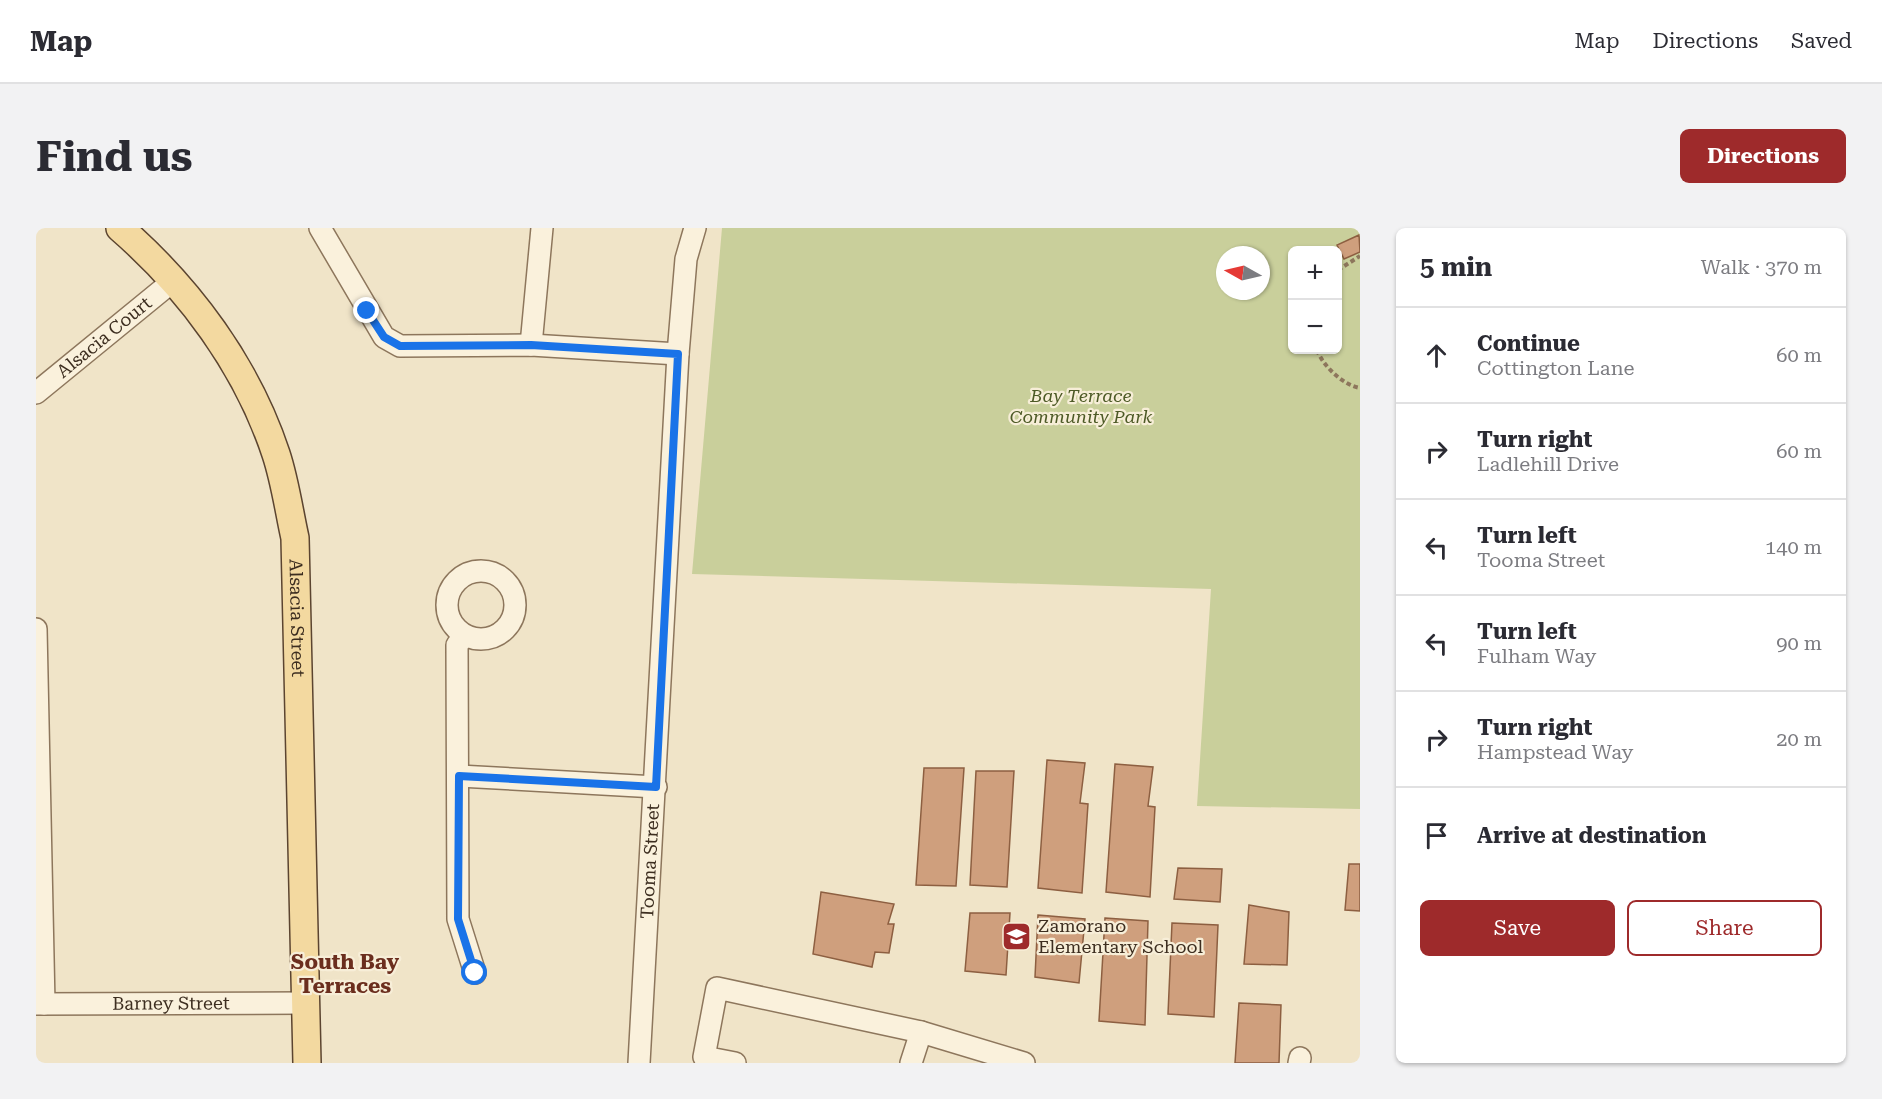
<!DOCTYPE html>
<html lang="en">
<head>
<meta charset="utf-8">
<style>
  :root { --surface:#fff; --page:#f2f2f3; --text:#2b2b33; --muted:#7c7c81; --line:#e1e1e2; --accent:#9e2a2b }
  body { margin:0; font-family:"Roboto Serif",serif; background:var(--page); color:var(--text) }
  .controls { position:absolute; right:18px; top:18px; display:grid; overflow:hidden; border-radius:9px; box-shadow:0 2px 4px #0004 }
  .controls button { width:54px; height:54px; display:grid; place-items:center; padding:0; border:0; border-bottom:2px solid var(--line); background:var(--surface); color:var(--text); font:30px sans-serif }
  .compass { position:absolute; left:1180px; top:18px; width:54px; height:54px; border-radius:50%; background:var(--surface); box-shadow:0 2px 4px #0004; rotate:278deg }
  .stop { position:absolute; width:18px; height:18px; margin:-14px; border:4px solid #1a73e8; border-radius:50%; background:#fff }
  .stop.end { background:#1a73e8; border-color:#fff; box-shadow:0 2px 6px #0008 }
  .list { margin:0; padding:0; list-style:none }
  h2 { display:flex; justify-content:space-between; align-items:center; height:78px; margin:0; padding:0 24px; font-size:26px }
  h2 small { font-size:20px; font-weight:400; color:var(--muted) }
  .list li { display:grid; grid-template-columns:39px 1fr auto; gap:18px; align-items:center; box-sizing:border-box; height:96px; padding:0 24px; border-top:2px solid var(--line) }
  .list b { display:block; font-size:22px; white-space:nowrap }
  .list p { margin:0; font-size:20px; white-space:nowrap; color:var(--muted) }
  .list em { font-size:20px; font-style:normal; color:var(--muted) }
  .actions { display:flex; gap:12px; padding:18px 24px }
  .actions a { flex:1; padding:14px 0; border:2px solid var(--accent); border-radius:9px; text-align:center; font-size:21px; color:var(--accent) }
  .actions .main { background:var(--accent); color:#fff }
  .icon { flex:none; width:33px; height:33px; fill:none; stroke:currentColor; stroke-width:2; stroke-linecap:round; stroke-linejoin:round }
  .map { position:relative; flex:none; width:1324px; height:835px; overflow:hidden; border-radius:9px }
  header { display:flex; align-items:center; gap:36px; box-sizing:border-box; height:84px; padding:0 30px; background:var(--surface); border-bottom:2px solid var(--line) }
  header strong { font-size:28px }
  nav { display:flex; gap:33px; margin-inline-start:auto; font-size:21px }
  .intro { display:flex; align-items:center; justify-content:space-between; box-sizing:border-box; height:144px; padding:0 36px }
  h1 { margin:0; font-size:42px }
  .button { padding:15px 27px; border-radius:9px; background:var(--accent); color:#fff; font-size:21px; font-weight:700 }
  main { display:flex; gap:36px; padding:0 36px }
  aside { flex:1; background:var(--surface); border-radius:9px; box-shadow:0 2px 4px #0004 }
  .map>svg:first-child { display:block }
</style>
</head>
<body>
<header>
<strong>Map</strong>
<nav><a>Map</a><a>Directions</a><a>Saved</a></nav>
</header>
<div class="intro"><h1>Find us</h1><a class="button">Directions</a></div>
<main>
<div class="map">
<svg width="1324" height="835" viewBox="0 0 1324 835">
  <rect width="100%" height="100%" fill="#f0e4c8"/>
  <!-- park -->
  <path fill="#c9cf9b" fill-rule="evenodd" d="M686,0H1324V581L1161,578L1175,361L656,346ZM1256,22H1302V122H1256ZM1189,27H1225V63H1189Z"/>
  <!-- building -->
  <path fill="#cf9f7d" stroke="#8d5f41" stroke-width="1.5" d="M1323,7L1324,24L1308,31L1301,17Z
    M1011,532L1049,535L1044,575L1052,576L1046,665L1002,660Z
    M1079,536L1117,539L1112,578L1119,579L1114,669L1070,664Z
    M888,540H928L920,658L880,657Z
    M940,543H978L971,659L934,657Z
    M1313,636H1324V683L1309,682Z
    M1142,640L1186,641L1184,674L1138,671Z
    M785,664L858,676L852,696H858L853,725L839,724L836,739L777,726Z
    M1213,677L1253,684L1251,737L1208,736Z
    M934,685H974L970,747L929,743Z
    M1002,687L1049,691L1043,755L999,749Z
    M1069,690L1112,693L1109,797L1063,793Z
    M1136,695L1182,697L1178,789L1132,786Z
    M1203,775L1245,777L1243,835H1199Z"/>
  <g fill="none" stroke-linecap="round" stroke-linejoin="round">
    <defs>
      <g id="minor">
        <path d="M284,0L348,109L364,118L495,117L642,126"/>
        <path d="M495,117L506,0"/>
        <path id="s1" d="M0,165L137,53"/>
        <circle cx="445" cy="377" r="34"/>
        <path d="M0,401L8,776"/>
        <path d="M428,408L421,417L422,691L439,745"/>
        <path d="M423,548L620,559"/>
        <path id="s2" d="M0,776L269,775"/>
        <path id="s3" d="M603,835L642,126L650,31L659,0"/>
        <path d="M699,835L668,829L681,760L885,804L988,835"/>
        <path d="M875,835L885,804"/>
        <path d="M1263,835L1264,830"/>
      </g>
      <g id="major">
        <path id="s4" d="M84,0C153,60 211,138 240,226C249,253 253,283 259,310L271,835"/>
      </g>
    </defs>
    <!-- minor casing -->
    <use href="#minor" stroke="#8d765c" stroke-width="24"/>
    <!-- major casing -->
    <use href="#major" stroke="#5b4430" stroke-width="30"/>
    <!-- path -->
    <path stroke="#8d765c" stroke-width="4" stroke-dasharray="4.5 3" stroke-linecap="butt" d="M1302,42L1324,28
      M1281,122C1287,138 1307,157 1324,160"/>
    <!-- minor -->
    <use href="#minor" stroke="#faf1dc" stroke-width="21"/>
    <!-- major -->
    <use href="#major" stroke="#f3d9a0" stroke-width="27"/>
  </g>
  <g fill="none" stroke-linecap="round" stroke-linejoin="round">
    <!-- route -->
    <path stroke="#1a73e8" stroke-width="8" d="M331,83L348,109L364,118L495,117L642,126L620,559L423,548L422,691L439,745"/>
  </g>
  <!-- icons -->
  <defs>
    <symbol id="school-square" viewBox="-11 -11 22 22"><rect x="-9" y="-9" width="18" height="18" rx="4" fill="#9e2a2b" stroke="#f7eed8"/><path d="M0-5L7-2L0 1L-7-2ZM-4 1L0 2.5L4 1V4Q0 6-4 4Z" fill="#fff"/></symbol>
  </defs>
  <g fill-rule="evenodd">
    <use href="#school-square" x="964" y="692" width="33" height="33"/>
  </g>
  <g text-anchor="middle" stroke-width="4.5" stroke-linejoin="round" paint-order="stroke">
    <!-- street labels -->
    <g font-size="18" fill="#3d2e20" stroke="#f7eed8">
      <text dy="6" stroke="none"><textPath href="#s1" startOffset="88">Alsacia Court</textPath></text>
      <text dy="6" stroke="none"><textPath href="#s4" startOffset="444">Alsacia Street</textPath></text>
      <text dy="6" stroke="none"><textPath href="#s3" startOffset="202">Tooma Street</textPath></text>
      <text dy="6" stroke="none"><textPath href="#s2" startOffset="135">Barney Street</textPath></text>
    </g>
    <!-- park labels -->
    <g font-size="18" font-style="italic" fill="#4d5a26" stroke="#f7eed8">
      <text x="1045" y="174">Bay Terrace<tspan x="1045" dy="21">Community Park</tspan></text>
    </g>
    <!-- poi labels -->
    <g font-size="18" fill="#3d2e20" stroke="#f7eed8" text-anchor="start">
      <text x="1002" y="704">Zamorano<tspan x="1002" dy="21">Elementary School</tspan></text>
    </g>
    <!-- quarter labels -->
    <g font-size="21" font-weight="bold" fill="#6b2e1e" stroke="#f7eed8">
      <text x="309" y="741">South Bay<tspan x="309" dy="24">Terraces</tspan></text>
    </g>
  </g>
</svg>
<div class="controls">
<button>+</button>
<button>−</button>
</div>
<svg class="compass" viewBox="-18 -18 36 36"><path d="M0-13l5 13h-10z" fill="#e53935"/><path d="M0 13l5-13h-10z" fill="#7c7c81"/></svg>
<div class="stop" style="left:439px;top:745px"></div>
<div class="stop end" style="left:331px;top:83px"></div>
</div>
<aside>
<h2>5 min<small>Walk · 370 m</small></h2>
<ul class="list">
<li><svg class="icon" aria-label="ahead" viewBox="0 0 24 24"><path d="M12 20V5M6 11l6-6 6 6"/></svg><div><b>Continue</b><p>Cottington Lane</p></div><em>60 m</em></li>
<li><svg class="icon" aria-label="right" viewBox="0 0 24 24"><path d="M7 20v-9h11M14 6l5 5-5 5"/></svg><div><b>Turn right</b><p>Ladlehill Drive</p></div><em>60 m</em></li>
<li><svg class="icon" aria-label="left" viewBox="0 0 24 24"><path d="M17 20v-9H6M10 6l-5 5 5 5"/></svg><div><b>Turn left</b><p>Tooma Street</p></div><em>140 m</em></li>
<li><svg class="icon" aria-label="left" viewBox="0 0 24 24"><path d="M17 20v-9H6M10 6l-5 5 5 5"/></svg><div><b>Turn left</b><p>Fulham Way</p></div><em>90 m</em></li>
<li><svg class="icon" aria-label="right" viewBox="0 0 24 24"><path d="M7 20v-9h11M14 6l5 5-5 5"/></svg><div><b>Turn right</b><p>Hampstead Way</p></div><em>20 m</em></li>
<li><svg class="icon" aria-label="arrive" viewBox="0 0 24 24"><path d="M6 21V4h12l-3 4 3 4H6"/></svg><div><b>Arrive at destination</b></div></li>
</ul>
<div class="actions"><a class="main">Save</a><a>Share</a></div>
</aside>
</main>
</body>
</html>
